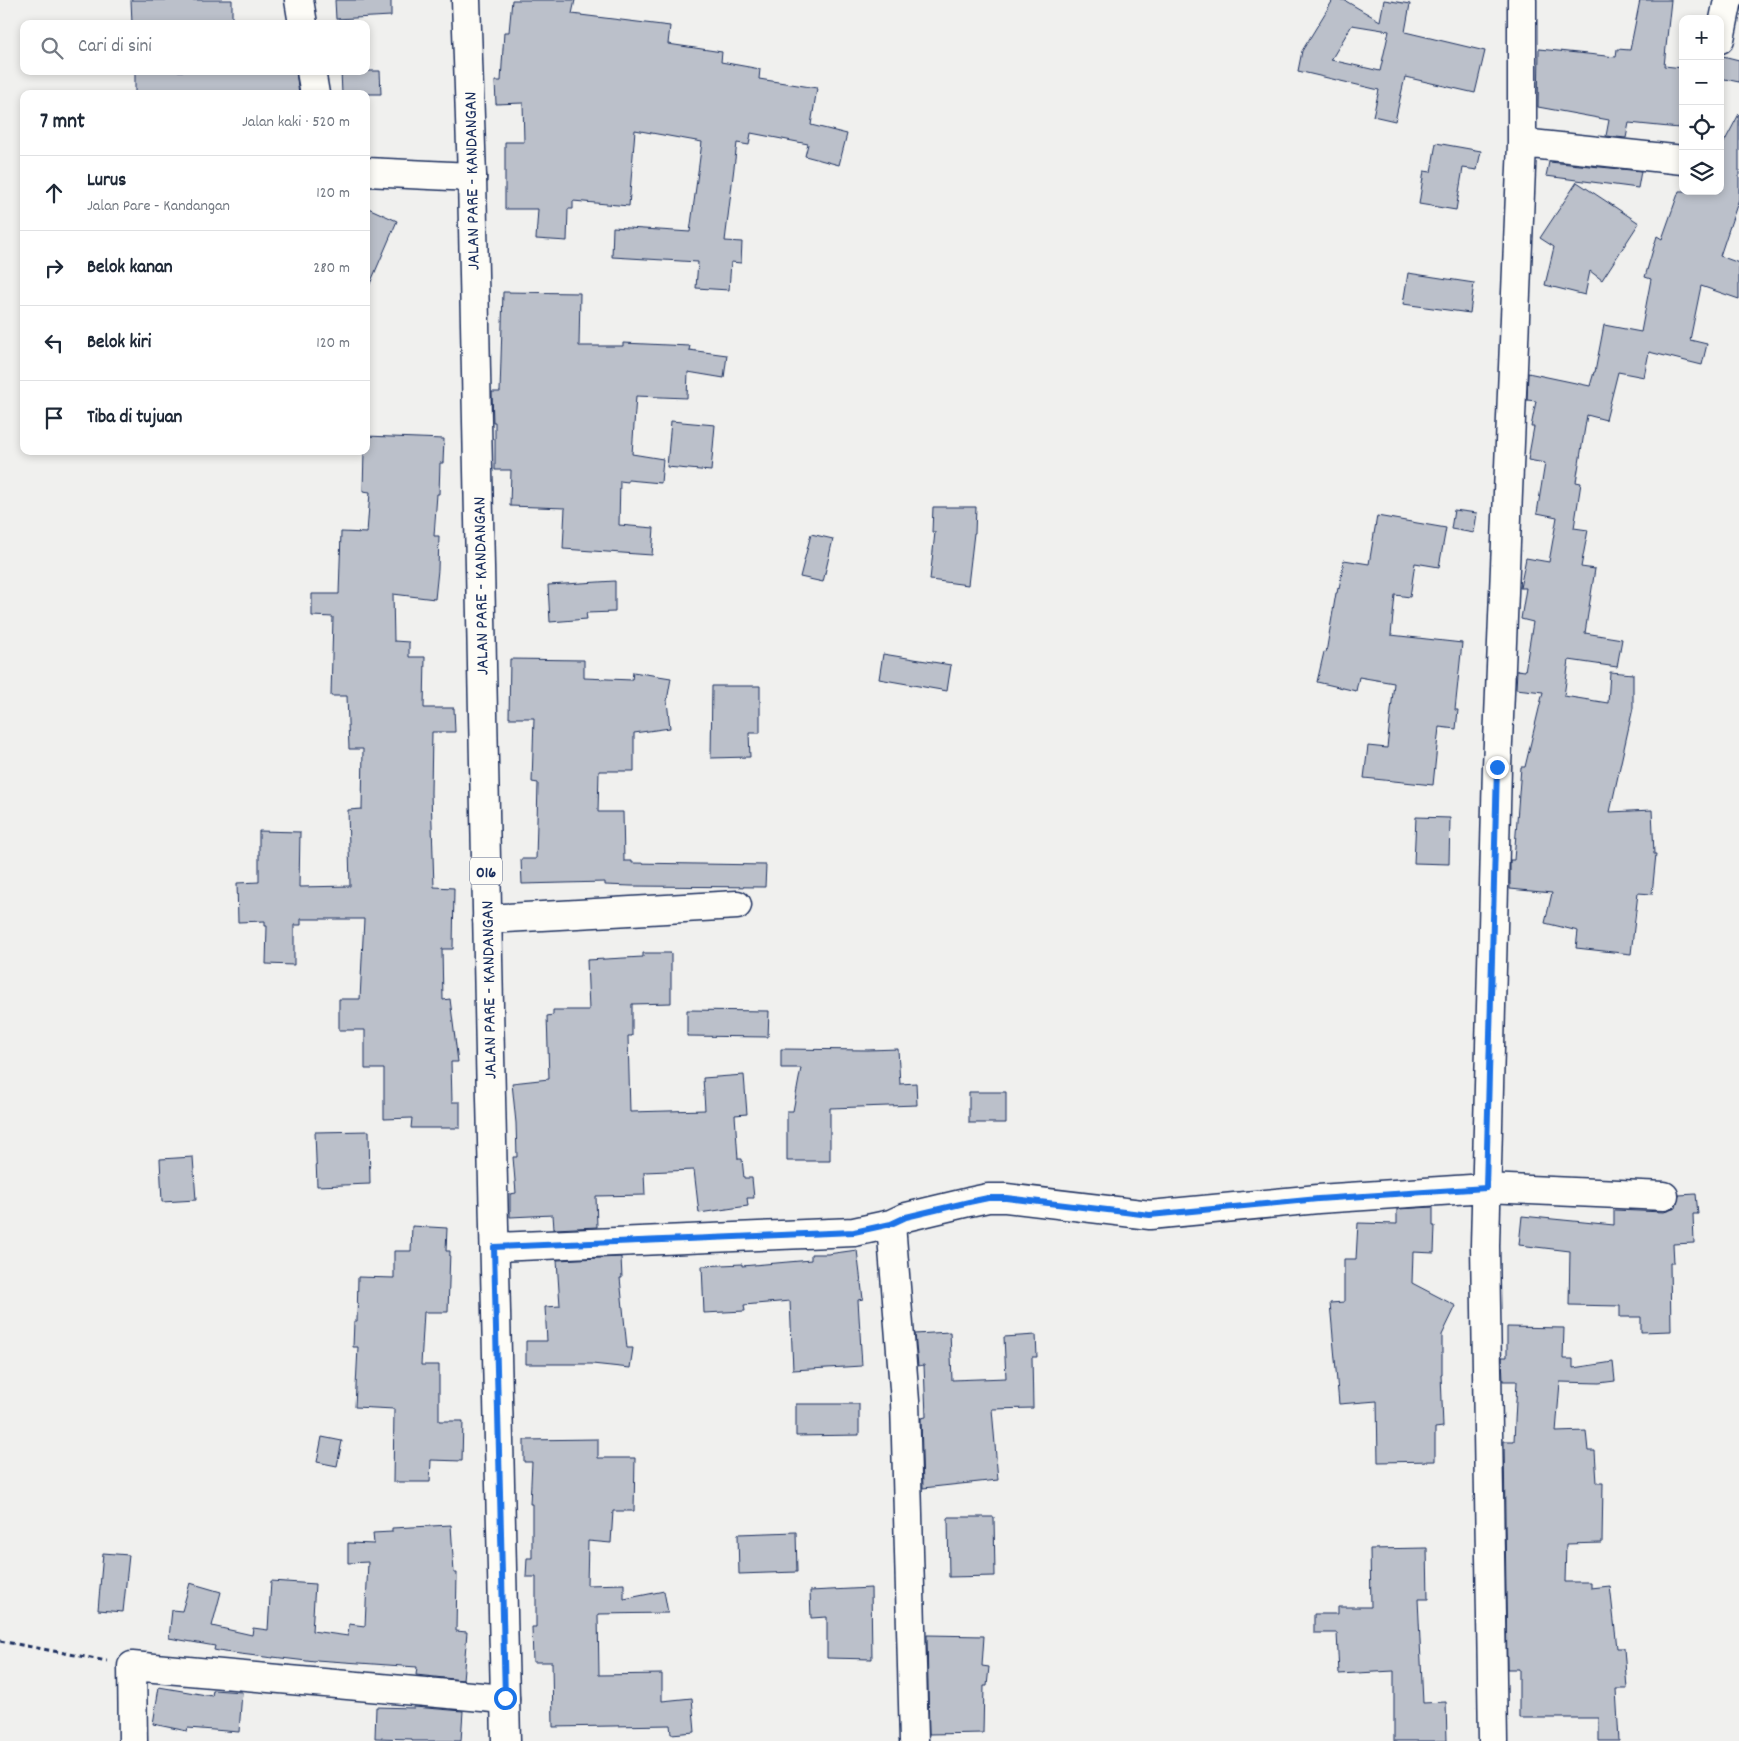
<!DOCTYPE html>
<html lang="id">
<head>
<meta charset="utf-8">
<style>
  :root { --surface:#fff; --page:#f2f2f3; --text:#1f2937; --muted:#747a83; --line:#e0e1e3 }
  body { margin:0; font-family:Dekko,sans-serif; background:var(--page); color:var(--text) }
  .controls { position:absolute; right:15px; top:15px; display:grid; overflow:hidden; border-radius:10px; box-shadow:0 2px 8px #0003 }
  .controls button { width:45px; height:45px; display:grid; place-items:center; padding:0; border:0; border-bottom:1px solid var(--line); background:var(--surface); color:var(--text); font:25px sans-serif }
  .stop { position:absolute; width:15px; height:15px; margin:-11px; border:4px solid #1a73e8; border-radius:50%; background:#fff }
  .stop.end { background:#1a73e8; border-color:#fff; box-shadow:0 1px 5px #0008 }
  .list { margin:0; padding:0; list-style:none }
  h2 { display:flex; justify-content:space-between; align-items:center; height:65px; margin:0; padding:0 20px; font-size:21px }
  h2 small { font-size:16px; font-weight:400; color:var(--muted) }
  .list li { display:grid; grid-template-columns:32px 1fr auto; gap:15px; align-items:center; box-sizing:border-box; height:75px; padding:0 20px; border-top:1px solid var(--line) }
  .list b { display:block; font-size:19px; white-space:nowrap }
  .list p { margin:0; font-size:16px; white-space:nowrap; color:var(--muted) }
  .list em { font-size:16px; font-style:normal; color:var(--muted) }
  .icon { flex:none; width:28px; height:28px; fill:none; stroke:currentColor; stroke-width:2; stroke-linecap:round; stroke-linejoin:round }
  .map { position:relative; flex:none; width:1739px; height:1741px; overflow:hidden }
  .search { position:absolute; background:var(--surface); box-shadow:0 2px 8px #0003; left:20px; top:20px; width:350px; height:55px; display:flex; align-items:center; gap:12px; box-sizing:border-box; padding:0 18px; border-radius:10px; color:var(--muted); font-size:19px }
  .panel { position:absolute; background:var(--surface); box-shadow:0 2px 8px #0003; left:20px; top:90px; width:350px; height:365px; border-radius:10px }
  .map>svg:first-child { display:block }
</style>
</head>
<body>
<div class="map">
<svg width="1739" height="1741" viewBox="0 0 1739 1741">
  <rect width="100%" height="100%" fill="#f0f0ee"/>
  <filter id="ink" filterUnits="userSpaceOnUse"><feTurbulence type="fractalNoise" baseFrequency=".02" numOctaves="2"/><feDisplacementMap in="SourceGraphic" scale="10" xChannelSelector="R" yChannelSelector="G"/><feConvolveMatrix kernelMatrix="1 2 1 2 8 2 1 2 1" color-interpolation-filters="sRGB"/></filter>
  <g filter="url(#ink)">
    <!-- building -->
    <path fill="#bbc0ca" stroke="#1b2f5e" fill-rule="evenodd" d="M131,0H232V24H132Z
      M335,0H391V16L336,19Z
      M512,0H575L572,14L670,26L668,44L722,52L721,62L760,69L759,79L817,88L811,125L847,134L839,165L805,156L808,144L751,133L749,145L737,143L725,241L742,242L741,263L731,262L729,290L696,288L698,262L612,257L613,227L690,232L702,142L635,130L629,206L573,201V209H568L567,241L536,239L538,209H505V142H524L523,103L496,104L495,81H501L504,32H509Z
      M1333,0H1344L1380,21L1384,0L1410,4L1405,32L1485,51L1475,93L1405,77L1395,121L1373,116L1379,90L1298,71L1302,51ZM1352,25L1389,31L1380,71L1331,60Z
      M1640,0H1671L1664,66L1683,68V91L1679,128L1629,123L1626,138L1606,136L1609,120L1538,107L1539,49L1616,57L1617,49L1630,50Z
      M1723,56L1739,60V82L1720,78Z
      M135,71H296L299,94H135Z
      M341,71H380L381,94H342Z
      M1739,114V199L1720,256L1739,263V299L1701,286L1690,340L1707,344L1702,365L1649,352L1644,377L1618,372L1606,420L1587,415L1576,482L1581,483L1574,528L1588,530L1581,567L1595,569L1585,633L1622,639L1617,667L1569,660L1564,696L1608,703L1610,672L1633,674V708L1610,812L1652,810L1654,854H1656L1652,894L1638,893L1631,954L1576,948L1578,931L1545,923L1552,893L1510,889V860H1514L1521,767H1525L1543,692L1516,689L1517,670L1525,671L1533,622L1521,619L1526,588H1520L1526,558L1549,562L1557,517L1537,513L1545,463L1528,460L1534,427H1531L1536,401L1527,400L1528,373L1590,386L1594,372H1595L1604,325L1641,332L1651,279L1645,277L1657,236L1662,239L1679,191H1720V150Z
      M1436,143L1481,151L1477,170L1463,168L1456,210L1419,204L1424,171L1431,172Z
      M1549,162L1641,171L1638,188L1546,176Z
      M1577,182L1639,223L1602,280L1590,271L1585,295L1545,285L1554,247L1540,238Z
      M366,207L397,221L366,293Z
      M1408,273L1474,283L1470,313L1403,304Z
      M503,292L580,293L579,346H623V343L690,346L689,350L727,355L724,378L688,372L687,398L636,396L632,454L663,459L661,483L628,480V482L620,481L619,525L654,528L652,555L563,549L565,508L510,506L511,470H495V422H493L492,392H500Z
      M671,421L715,425L711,471L667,467Z
      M366,436L444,439L443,463H440L439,494H437L434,536H439L438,570L435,599L393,594L394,641L409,642V657H425L424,708H454L455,732H432L431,793L434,887L454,888L453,949H442L443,1000L450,999L458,1062H451L452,1102H460V1128H411L412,1118L384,1119V1069H365V1030H339V999H360L364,919H301V925H294V965L266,964L267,926H265V921L238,922L237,883L259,882V831L300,832L299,887L350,886L348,810L362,809L363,749H349L347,696H331L333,617L312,616V594H339L341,532L367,533L370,492L363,491L364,451H366Z
      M933,507H976L975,533H974L968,585L930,580L935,532H932Z
      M1454,510L1477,513L1474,533L1451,529Z
      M1377,516L1446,528L1439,567L1415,563L1410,597L1395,595L1391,635L1462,643L1455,710H1458L1456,729L1439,727L1433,785L1364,778L1368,746L1387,748L1394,683L1359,677L1356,691L1317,682L1324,652L1326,653L1336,593H1337L1338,588L1339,589L1344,560L1369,564Z
      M811,534L833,539L823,582L800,577Z
      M615,581V612L586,613L587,619L550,622L548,585Z
      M883,654L951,665L947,691L879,679Z
      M510,659L584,660V678L632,680L633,672L671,678L667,701L670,728L634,733V771H599L598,812H623L624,861H632V863L766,865L765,887L631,886L605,885V882L522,884L521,859H536L538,783L532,782L534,718H509Z
      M712,686H760V733H749L750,757L711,758Z
      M1416,817L1450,818L1449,864L1414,863Z
      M643,953H671V1003L632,1004V1036H628L630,1112L705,1110L703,1078L744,1075L747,1114L735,1115L738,1159H742L744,1178H752L754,1198H747L748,1206L699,1213L694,1170L644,1172L645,1195L596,1196L597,1227L554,1229L553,1215L510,1217V1194L516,1193L513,1157H517L516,1123L512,1083L549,1079L547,1016L553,1015V1010H589L587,960L643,957Z
      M687,1010L769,1011L768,1037L687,1036Z
      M781,1049L868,1050L898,1049L900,1084L916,1083L917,1105L830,1108V1161H787V1111H793L801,1068H781Z
      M969,1092H1006V1123H969Z
      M369,1131L370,1184L317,1186L315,1132Z
      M193,1157L196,1200L162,1202L160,1159Z
      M1696,1194L1698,1214H1693L1694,1243L1673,1244L1674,1263H1670L1671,1331L1641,1332V1317H1620V1306L1569,1305L1570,1251L1519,1245L1522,1216L1614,1225V1210L1664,1212L1676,1208L1679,1195Z
      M1433,1207V1226H1435L1434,1253L1413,1252L1412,1283L1456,1306L1442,1335V1374H1441L1443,1427L1435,1428V1461L1378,1462L1377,1401L1339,1404L1330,1303L1344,1302V1259H1356L1358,1223L1397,1224V1209Z
      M412,1226L447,1228L446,1251H450L448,1312H424L421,1365H439V1421H463L462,1461L431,1460L430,1482H393L394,1409L355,1407L358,1347H353L354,1321H357L358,1277L394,1278V1251H411Z
      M857,1250L863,1299L858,1300L862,1366L793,1370L790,1301L744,1305L745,1311L704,1313L702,1266L742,1264V1266L811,1260V1254H828Z
      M621,1257L622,1278H620L627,1348H633L630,1368L592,1364H526V1341H547L545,1307L560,1306L557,1260Z
      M1507,1327L1564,1328L1563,1359H1573V1368L1613,1362L1615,1381L1599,1383L1560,1382L1556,1432L1586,1431L1588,1451H1595L1597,1483H1603L1602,1543L1566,1544L1565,1582H1591V1588L1610,1586L1617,1648H1624L1627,1689H1616L1619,1741H1599V1718H1519V1669H1507L1504,1441H1514L1517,1381H1503L1502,1357H1507Z
      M950,1332L952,1380L1006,1378L1004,1337L1036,1335L1037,1357H1032L1033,1408L992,1409L998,1480L923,1488L921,1418L926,1417L924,1365L918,1366L915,1334Z
      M796,1404H859V1435L796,1436Z
      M322,1437L342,1441L337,1466L317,1462Z
      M598,1439V1458H635L634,1511H613L611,1543L588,1541L587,1585L624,1584V1599L664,1591L668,1613L598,1614L599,1675L662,1674V1701L692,1698L695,1732L671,1734L670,1725L553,1727L552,1662H533L532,1627H536V1577H526L527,1558H532V1504H530L532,1462H524V1440Z
      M948,1517H994L995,1576L949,1577Z
      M451,1525L454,1573H457L456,1631L467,1632L463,1680L416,1675L417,1667L316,1660L315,1662L273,1657V1658L224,1652L214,1650L215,1646L169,1638L172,1610L182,1611L190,1583L221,1592L212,1626L252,1635L253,1628L268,1630L271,1581L315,1584L312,1631L348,1636L349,1624L365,1626L368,1562L348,1563V1543L374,1544L373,1533L392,1532V1528Z
      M796,1532L797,1572L739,1574L738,1534Z
      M1427,1548L1428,1599H1418L1423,1703L1446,1702L1447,1741H1394V1671L1339,1674L1337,1633H1314V1614H1338V1607H1371L1370,1549Z
      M103,1553L129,1555L123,1612L98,1610Z
      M871,1588L872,1659L827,1658V1617L811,1618L810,1591Z
      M927,1635L984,1636L982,1666L989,1667L987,1686H984L983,1733L929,1734Z
      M159,1687L212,1696L213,1690L242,1692L239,1732L188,1728L187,1731L153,1724Z
      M376,1707L414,1708V1707L463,1711L461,1741H412V1739L375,1738Z"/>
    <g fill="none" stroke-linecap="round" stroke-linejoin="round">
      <defs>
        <path id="minor" d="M299,0L303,24
          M1720,39L1728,0
          M311,71L315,94
          M1522,143L1683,160
          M366,172L472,177
          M487,919L737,905
          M891,1224L906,1217L969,1202L988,1198H1006L1150,1215L1318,1199L1486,1188L1664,1196
          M495,1247L854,1232L891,1224L905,1401L914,1741
          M133,1741L132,1666L505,1699
          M1493,1741L1485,1246L1497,767L1522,143V0"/>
        <path id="major" d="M466,0L472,177L490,1055L506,1741"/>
      </defs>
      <!-- minor casing -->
      <use href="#minor" stroke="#1b2f5e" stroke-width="31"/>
      <!-- major casing -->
      <use href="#major" stroke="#1b2f5e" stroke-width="31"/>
      <!-- path -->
      <path stroke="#1b2f5e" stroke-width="3" stroke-dasharray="5 4" stroke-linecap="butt" d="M0,1641L107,1661"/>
      <!-- minor -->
      <use href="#minor" stroke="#fdfcf7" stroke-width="28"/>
      <!-- major -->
      <use href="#major" stroke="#fdfcf7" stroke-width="28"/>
    </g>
  </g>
  <g fill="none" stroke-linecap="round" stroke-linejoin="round" filter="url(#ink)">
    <!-- route -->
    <path stroke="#1a73e8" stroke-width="6" d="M505,1698L494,1247L854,1232L891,1224L906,1217L969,1202L988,1198H1006L1150,1215L1318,1199L1486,1188L1497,767"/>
  </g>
  <g text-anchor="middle" stroke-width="5" stroke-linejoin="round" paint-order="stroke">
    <!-- shield labels -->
    <rect fill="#fdfcf7" stroke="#5f6c8c" stroke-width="1" x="470" y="857.5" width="32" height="27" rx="4"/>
    <g font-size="16" font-weight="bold" fill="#1b2f5e">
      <text x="486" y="877">016</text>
    </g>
    <!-- street labels -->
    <g font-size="18" fill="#1b2f5e" stroke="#fdfcf7">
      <text transform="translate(471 181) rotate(-91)" y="6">JALAN PARE - KANDANGAN</text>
      <text transform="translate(480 586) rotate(-91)" y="6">JALAN PARE - KANDANGAN</text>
      <text transform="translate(488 990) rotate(-91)" y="6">JALAN PARE - KANDANGAN</text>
    </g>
  </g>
</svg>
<div class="controls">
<button>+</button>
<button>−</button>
<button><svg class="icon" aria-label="locate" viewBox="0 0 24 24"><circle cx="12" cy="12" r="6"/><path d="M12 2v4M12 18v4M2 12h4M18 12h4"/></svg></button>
<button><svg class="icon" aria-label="layers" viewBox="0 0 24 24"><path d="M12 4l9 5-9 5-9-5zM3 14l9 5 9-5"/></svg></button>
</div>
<div class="stop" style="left:505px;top:1698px"></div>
<div class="stop end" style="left:1497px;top:767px"></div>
<div class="search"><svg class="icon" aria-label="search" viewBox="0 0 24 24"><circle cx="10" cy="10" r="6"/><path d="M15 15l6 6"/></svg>Cari di sini</div>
<section class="panel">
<h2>7 mnt<small>Jalan kaki · 520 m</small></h2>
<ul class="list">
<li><svg class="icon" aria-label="ahead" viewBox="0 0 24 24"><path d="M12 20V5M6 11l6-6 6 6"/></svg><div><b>Lurus</b><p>Jalan Pare - Kandangan</p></div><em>120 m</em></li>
<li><svg class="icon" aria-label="right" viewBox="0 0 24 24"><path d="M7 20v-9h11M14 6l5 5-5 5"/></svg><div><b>Belok kanan</b></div><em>280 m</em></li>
<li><svg class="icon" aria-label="left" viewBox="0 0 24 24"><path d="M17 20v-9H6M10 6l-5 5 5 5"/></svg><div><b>Belok kiri</b></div><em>120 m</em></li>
<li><svg class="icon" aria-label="arrive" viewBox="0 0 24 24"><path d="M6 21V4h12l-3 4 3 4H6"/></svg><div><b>Tiba di tujuan</b></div></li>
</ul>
</section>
</div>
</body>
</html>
